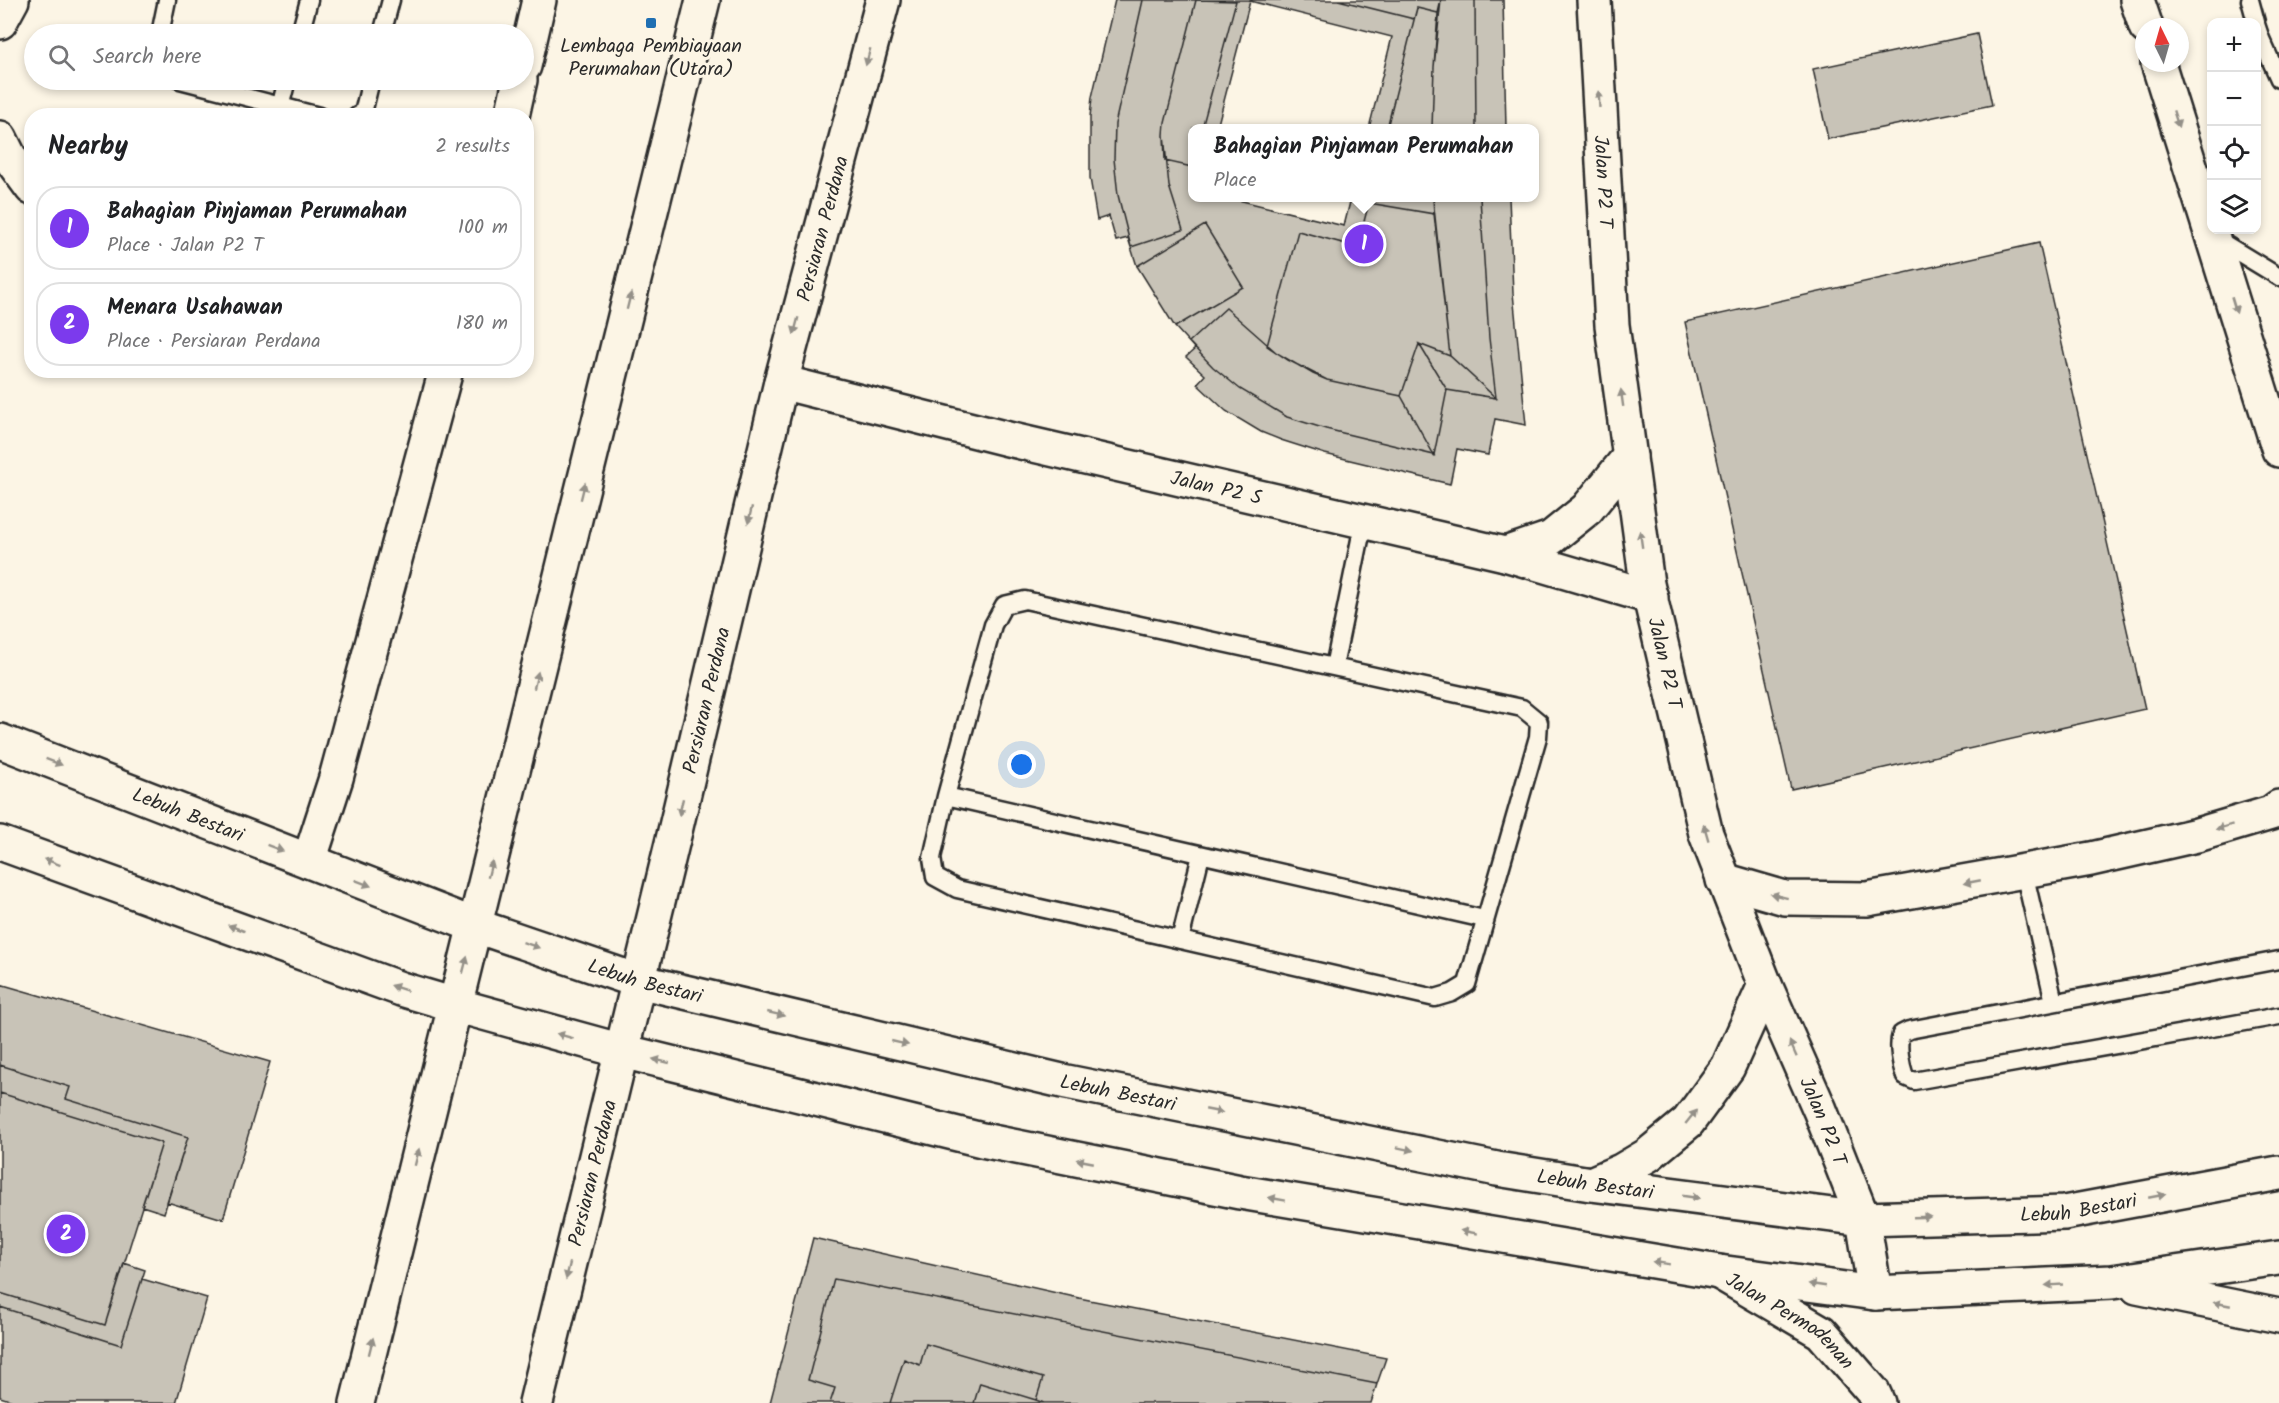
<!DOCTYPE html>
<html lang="en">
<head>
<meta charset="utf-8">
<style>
  :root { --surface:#fff; --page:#f2f2f2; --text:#202124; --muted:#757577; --line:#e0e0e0; --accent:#7c3aed }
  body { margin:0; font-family:Kalam,sans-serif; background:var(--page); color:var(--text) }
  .controls { position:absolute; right:18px; top:18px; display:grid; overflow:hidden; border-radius:12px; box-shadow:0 3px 9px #0003 }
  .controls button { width:54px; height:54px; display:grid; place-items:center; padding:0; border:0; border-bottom:2px solid var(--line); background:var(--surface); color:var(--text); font:30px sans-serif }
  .compass { position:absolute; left:2135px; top:18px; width:54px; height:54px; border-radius:50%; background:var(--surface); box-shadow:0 3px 9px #0003; rotate:355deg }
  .you { position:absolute; left:1022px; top:765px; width:21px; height:21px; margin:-15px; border:4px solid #fff; border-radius:50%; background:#1a73e8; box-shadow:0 0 0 9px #1a73e833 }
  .badge { display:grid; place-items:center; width:39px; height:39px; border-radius:50%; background:var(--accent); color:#fff; font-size:20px; font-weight:700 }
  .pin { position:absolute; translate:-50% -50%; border:3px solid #fff; box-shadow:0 2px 6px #0006 }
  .popup { position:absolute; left:1188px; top:124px; width:351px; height:78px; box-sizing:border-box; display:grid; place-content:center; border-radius:12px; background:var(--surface); filter:drop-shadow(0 2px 4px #0005); font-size:20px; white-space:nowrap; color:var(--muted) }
  .popup b { font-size:22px; color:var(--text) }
  .popup::after { content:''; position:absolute; left:50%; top:100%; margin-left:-12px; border:12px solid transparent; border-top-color:var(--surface) }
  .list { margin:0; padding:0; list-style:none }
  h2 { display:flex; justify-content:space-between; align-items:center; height:78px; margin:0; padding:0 24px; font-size:26px }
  h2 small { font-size:20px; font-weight:400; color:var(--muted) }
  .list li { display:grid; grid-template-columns:39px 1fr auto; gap:18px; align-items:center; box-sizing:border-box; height:84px; margin:0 12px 12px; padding:0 12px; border:2px solid var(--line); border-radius:24px }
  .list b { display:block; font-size:22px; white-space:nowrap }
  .list p { margin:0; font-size:20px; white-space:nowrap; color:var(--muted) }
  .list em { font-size:20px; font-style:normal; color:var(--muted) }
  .icon { flex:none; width:33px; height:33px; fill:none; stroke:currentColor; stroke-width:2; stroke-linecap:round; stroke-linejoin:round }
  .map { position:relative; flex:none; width:2279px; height:1403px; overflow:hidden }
  .search { position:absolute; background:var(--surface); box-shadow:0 3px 9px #0003; left:24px; top:24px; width:510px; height:66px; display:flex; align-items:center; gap:15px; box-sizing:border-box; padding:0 21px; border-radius:33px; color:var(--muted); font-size:22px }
  .panel { position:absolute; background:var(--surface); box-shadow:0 3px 9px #0003; left:24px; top:108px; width:510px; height:270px; border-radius:24px }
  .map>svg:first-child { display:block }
</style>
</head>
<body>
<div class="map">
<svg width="2279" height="1403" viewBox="0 0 2279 1403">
  <rect width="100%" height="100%" fill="#fcf5e5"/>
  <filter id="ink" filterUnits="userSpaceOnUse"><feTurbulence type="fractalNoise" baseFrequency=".0167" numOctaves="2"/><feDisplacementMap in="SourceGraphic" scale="12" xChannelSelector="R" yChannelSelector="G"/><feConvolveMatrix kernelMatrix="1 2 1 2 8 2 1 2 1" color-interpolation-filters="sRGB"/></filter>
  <g filter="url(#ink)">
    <!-- building -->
    <path fill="#c8c3b7" stroke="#2b2b2b" stroke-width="1.5" d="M1115,0H1503L1506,128H1369L1392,37L1250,1L1217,128H1193V198H1230L1344,226L1351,198H1509L1513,293L1526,425L1495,419L1488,455L1457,449L1450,484L1325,454L1281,440L1261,432L1226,411L1197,384L1205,375L1186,357L1195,349L1175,327L1243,287L1205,225L1137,266L1128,238L1116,241L1109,216L1097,220L1090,178V117L1092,97Z
      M1143,0H1196L1165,123L1164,135L1169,186L1183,230L1131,247L1118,195L1114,159L1115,124Z
      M1196,0L1236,1L1202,128H1193L1192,167L1165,161L1164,135L1165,123Z
      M1338,0H1441L1438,13L1417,8L1414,19Z
      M1441,0H1475L1476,128H1432L1434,67Z
      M1417,8L1438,13L1434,67L1432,128H1387Z
      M1977,34L1992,105L1828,139L1813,69Z
      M1370,198H1433L1434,214L1369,203Z
      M1433,198H1480L1489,338L1496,398L1450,356Z
      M1369,203L1434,214L1450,356L1419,344L1401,396L1327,380L1288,360L1267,346L1298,231L1357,247Z
      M1205,225L1243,287L1175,327L1137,266Z
      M2039,243L2145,709L1791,789L1685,322Z
      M1226,308L1277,353L1313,374L1327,380L1401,396L1434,455L1326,429L1287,417L1240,389L1213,367L1189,342Z
      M1419,344L1447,390L1434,455L1401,396Z
      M1419,344L1450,356L1496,398L1447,390Z
      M0,984L270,1062L223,1219L167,1202L188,1137L66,1099L70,1087L0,1065Z
      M0,1065L70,1087L66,1099L188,1137L164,1213L142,1206L162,1143L0,1093Z
      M0,1093L162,1143L105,1325L0,1293Z
      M813,1238L1079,1298L1386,1358L1377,1384L834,1279L808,1380L835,1388L830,1403H770Z
      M124,1263L145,1270L121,1345L0,1307V1293L105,1325Z
      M142,1279L207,1298L176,1403H19L0,1397V1307L121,1345Z
      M834,1279L1377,1384L1371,1403H830L835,1388L808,1380Z
      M926,1344L1043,1378L1036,1400L980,1383L974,1403H890L904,1359L920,1365Z
      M980,1383L1036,1400L1044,1403H974Z
      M980,1383L1036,1400L1044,1403H974Z"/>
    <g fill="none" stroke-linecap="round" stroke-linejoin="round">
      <defs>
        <path id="service" d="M2250,0L2256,22
          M2256,24L2261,39L2279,79
          M160,34L167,0
          M300,34L309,0
          M382,34L391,0
          M180,80L319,116
          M278,115L287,80
          M357,116L363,113L371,80
          M2215,238L2279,277
          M1025,600L1522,708L1539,722L1538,737L1467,984L1452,993L1435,998L957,889L935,877L932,858L946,796L993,625L1004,605Z
          M1334,667L1364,520
          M946,796L1484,919
          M2024,872L2054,1002
          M1180,940L1201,855
          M2279,960L1909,1030L1901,1034C1897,1046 1901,1065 1905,1077L1914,1081L2279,1016"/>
        <g id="minor">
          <path id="s1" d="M1594,0L1612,325L1647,584L1706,834L1765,985L1820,1110L1863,1219L1875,1293"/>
          <path d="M2137,0L2146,27"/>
          <path d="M2158,63L2279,450"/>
          <path d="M524,66L539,0"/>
          <path d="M512,116L520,80"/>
          <path d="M0,138L10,158L32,188"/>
          <path id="s2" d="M781,382L1008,439L1505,554L1651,597"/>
          <path d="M1505,554L1551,538L1587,509L1630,456"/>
          <path d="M309,861L336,778L446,370"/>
          <path d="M1723,880L1785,898L1867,899L2091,859L2197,835L2271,813L2279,807"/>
          <path d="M1591,1184L1621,1171L1648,1155L1688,1122L1728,1067L1765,985"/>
        </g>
        <g id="tertiary">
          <path d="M0,22L12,0"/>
          <path id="s3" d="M0,741L476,926"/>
          <path d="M0,843L401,989L455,1005"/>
          <path id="s4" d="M1719,1272L1821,1332L1873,1392L1878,1403"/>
        </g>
        <g id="secondary">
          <path id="s5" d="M476,926L638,981L1062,1081L1497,1169L1591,1184L1863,1219L2064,1213L2279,1173"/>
          <path d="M455,1005L622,1051L982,1140L1240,1192L1719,1272L1875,1293L2112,1282L2279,1258"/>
          <path d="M2137,1287L2279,1316"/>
        </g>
        <g id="primary">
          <path d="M357,1403L703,0"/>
          <path id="s6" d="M536,1403L676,827L781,382L883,0"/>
        </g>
      </defs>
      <!-- service casing -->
      <use href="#service" stroke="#2b2b2b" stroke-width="21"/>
      <!-- minor casing -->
      <use href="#minor" stroke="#2b2b2b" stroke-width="38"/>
      <!-- tertiary casing -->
      <use href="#tertiary" stroke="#2b2b2b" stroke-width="38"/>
      <!-- secondary casing -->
      <use href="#secondary" stroke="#2b2b2b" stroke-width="38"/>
      <!-- primary casing -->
      <use href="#primary" stroke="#2b2b2b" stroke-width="38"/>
      <!-- service -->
      <use href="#service" stroke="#fcf5e5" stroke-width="16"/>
      <!-- minor -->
      <use href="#minor" stroke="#fcf5e5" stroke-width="33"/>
      <!-- tertiary -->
      <use href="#tertiary" stroke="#fcf5e5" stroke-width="33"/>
      <!-- secondary -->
      <use href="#secondary" stroke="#fcf5e5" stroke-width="33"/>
      <!-- primary -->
      <use href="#primary" stroke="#fcf5e5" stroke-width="33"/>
    </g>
    <!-- one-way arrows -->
    <defs><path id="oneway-solid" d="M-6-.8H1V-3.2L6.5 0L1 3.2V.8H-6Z" transform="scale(1.5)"/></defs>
    <g fill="#949088">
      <use href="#oneway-solid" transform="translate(868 57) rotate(105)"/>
      <use href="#oneway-solid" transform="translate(1599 99) rotate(-93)"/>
      <use href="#oneway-solid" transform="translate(2176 119) rotate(72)"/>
      <use href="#oneway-solid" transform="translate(629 301) rotate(-76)"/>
      <use href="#oneway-solid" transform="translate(2234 305) rotate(73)"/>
      <use href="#oneway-solid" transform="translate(796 326) rotate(105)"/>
      <use href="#oneway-solid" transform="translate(1622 398) rotate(-98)"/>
      <use href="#oneway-solid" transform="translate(583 491) rotate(-76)"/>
      <use href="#oneway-solid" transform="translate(750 515) rotate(103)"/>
      <use href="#oneway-solid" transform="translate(1641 539) rotate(-98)"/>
      <use href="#oneway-solid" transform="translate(536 680) rotate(-76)"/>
      <use href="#oneway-solid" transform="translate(54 762) rotate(21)"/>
      <use href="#oneway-solid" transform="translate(681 807) rotate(103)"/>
      <use href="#oneway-solid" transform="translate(2224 827) rotate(163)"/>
      <use href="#oneway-solid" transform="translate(1706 832) rotate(-106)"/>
      <use href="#oneway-solid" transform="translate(275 848) rotate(21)"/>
      <use href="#oneway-solid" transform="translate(52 862) rotate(-160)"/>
      <use href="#oneway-solid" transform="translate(490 869) rotate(-76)"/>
      <use href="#oneway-solid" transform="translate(1972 882) rotate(169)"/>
      <use href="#oneway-solid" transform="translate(363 883) rotate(21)"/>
      <use href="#oneway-solid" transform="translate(1779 896) rotate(-166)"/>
      <use href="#oneway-solid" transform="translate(236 928) rotate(-160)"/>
      <use href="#oneway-solid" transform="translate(531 945) rotate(19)"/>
      <use href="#oneway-solid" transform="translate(465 965) rotate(-75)"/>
      <use href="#oneway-solid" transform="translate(399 988) rotate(-161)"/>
      <use href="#oneway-solid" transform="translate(776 1014) rotate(13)"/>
      <use href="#oneway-solid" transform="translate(565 1036) rotate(-164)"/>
      <use href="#oneway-solid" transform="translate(900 1043) rotate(13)"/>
      <use href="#oneway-solid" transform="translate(1793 1049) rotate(-114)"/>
      <use href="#oneway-solid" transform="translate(661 1061) rotate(-166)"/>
      <use href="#oneway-solid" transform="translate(1214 1111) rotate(11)"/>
      <use href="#oneway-solid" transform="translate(1691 1117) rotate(-51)"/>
      <use href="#oneway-solid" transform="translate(1405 1149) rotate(12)"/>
      <use href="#oneway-solid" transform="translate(417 1157) rotate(-76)"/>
      <use href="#oneway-solid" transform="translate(1085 1161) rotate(-169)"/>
      <use href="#oneway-solid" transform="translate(2157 1196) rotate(-11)"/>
      <use href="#oneway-solid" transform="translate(1691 1197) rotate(8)"/>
      <use href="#oneway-solid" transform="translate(1277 1199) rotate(-170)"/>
      <use href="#oneway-solid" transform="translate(1922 1217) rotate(-2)"/>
      <use href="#oneway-solid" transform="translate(1469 1232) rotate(-170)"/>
      <use href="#oneway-solid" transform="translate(1661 1263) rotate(-171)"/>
      <use href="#oneway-solid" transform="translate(568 1271) rotate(104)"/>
      <use href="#oneway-solid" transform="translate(1817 1285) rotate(-172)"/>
      <use href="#oneway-solid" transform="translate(2054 1285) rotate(177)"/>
      <use href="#oneway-solid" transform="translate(2222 1304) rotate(-169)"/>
      <use href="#oneway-solid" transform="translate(371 1346) rotate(-76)"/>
    </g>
  </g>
  <!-- markers -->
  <rect fill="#1f6fb2" stroke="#fcf5e5" stroke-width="2" x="645" y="17" width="12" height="12" rx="3"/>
  <g text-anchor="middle" stroke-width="6" stroke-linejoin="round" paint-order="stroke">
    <!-- poi labels -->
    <g font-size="20" fill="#2b2b2b" stroke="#fcf5e5">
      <text x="651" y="52">Lembaga Pembiayaan<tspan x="651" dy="23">Perumahan (Utara)</tspan></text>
    </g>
    <!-- street labels -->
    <g font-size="20" fill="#2b2b2b" stroke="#fcf5e5">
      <text dy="7" stroke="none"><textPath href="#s1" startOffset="182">Jalan P2 T</textPath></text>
      <text dy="7" stroke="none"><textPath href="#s6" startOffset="1209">Persiaran Perdana</textPath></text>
      <text dy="7" stroke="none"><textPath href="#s2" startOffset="448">Jalan P2 S</textPath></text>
      <text dy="7" stroke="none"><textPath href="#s1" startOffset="668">Jalan P2 T</textPath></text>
      <text dy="7" stroke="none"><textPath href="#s6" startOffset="723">Persiaran Perdana</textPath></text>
      <text dy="7" stroke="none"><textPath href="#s3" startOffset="202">Lebuh Bestari</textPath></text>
      <text dy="7" stroke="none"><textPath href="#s5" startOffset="178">Lebuh Bestari</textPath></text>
      <text dy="7" stroke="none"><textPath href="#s5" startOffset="664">Lebuh Bestari</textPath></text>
      <text dy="7" stroke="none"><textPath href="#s1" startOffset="1154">Jalan P2 T</textPath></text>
      <text dy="7" stroke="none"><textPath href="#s6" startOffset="237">Persiaran Perdana</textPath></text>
      <text dy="7" stroke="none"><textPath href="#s5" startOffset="1150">Lebuh Bestari</textPath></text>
      <text dy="7" stroke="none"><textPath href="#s5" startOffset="1636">Lebuh Bestari</textPath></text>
      <text dy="7" stroke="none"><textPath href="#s4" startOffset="87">Jalan Permodenan</textPath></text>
    </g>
  </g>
</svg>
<div class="controls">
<button>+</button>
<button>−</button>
<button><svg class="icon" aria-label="locate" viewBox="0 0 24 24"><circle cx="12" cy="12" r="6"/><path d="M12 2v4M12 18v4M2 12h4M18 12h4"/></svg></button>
<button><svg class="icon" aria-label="layers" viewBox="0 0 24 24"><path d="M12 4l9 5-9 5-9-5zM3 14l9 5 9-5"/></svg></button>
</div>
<svg class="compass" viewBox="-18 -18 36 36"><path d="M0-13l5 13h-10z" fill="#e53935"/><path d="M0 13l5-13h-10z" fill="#757577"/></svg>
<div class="you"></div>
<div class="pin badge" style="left:1364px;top:244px">1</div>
<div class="popup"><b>Bahagian Pinjaman Perumahan</b>Place</div>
<div class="pin badge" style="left:66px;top:1234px">2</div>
<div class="search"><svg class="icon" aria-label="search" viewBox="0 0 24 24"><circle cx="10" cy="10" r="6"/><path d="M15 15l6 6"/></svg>Search here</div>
<section class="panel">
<h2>Nearby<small>2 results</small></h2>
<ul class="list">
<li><span class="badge">1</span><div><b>Bahagian Pinjaman Perumahan</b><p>Place · Jalan P2 T</p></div><em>100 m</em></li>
<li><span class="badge">2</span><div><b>Menara Usahawan</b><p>Place · Persiaran Perdana</p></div><em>180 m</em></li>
</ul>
</section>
</div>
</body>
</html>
